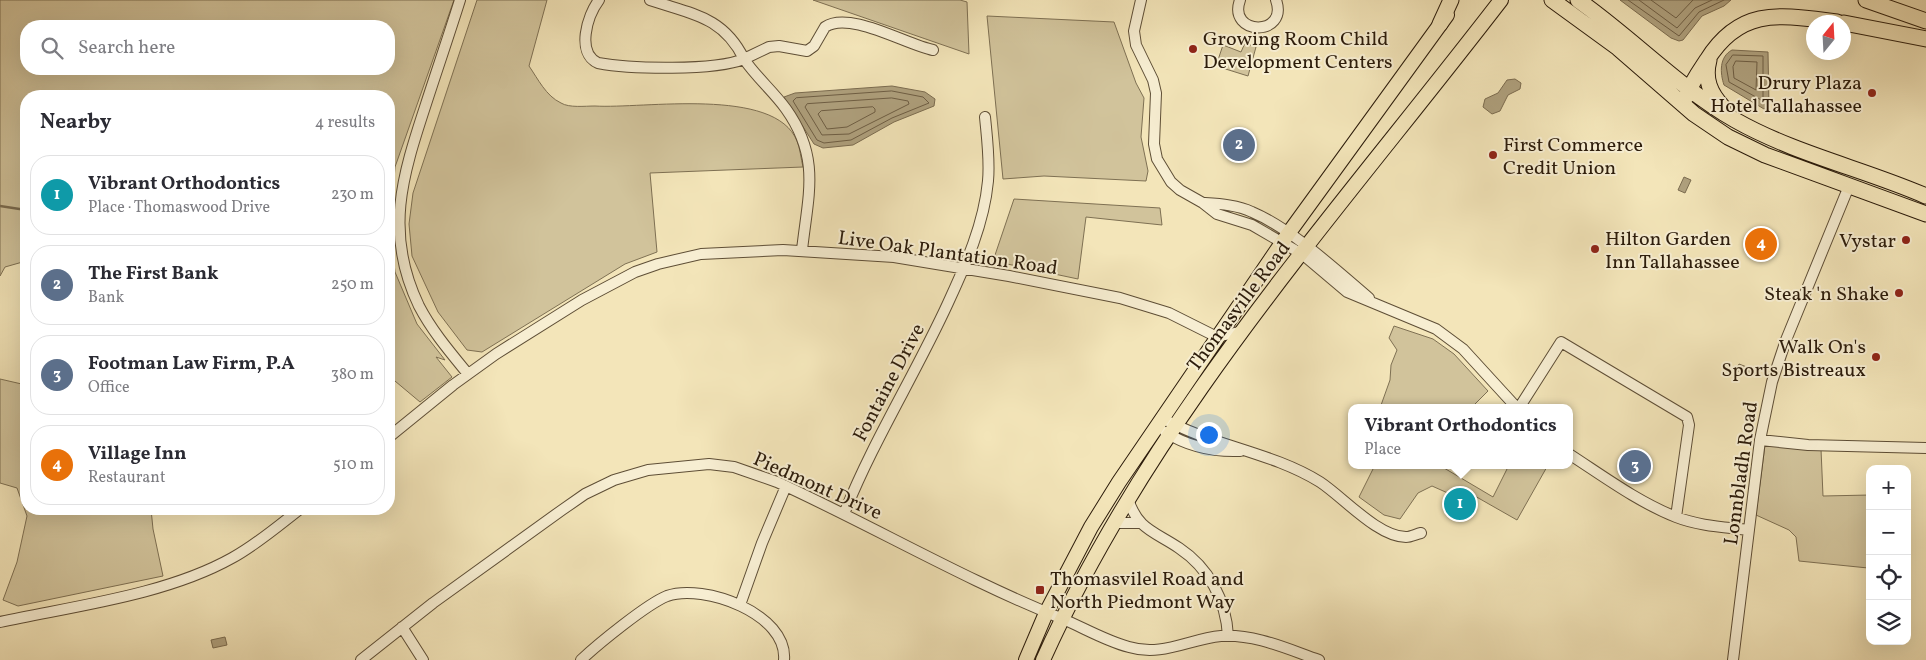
<!DOCTYPE html>
<html lang="en">
<head>
<meta charset="utf-8">
<style>
  :root { --surface:#fff; --page:#f2f2f3; --text:#2b2b33; --muted:#7c7c81; --line:#e1e1e2; --accent:#8f2418 }
  body { margin:0; font-family:Vollkorn,serif; background:var(--page); color:var(--text) }
  .controls { position:absolute; right:15px; bottom:15px; display:grid; overflow:hidden; border-radius:10px; box-shadow:0 5px 20px #0002 }
  .controls button { width:45px; height:45px; display:grid; place-items:center; padding:0; border:0; border-bottom:1px solid var(--line); background:var(--surface); color:var(--text); font:25px sans-serif }
  .compass { position:absolute; left:1806px; top:15px; width:45px; height:45px; border-radius:50%; background:var(--surface); box-shadow:0 5px 20px #0002; rotate:18deg }
  .you { position:absolute; left:1208px; top:434px; width:18px; height:18px; margin:-12px; border:4px solid #fff; border-radius:50%; background:#1a73e8; box-shadow:0 0 0 8px #1a73e833 }
  .badge { display:grid; place-items:center; width:32px; height:32px; border-radius:50%; background:var(--accent); color:#fff; font-size:16px; font-weight:700 }
  .pin { position:absolute; translate:-50% -50%; border:2px solid #fff; box-shadow:0 1px 5px #0006 }
  .popup { position:absolute; left:1348px; top:404px; width:225px; height:65px; box-sizing:border-box; display:grid; place-content:center; border-radius:10px; background:var(--surface); filter:drop-shadow(0 1px 4px #0005); font-size:16px; white-space:nowrap; color:var(--muted) }
  .popup b { font-size:19px; color:var(--text) }
  .popup::after { content:''; position:absolute; left:50%; top:100%; margin-left:-10px; border:10px solid transparent; border-top-color:var(--surface) }
  .list { margin:0; padding:0; list-style:none }
  h2 { display:flex; justify-content:space-between; align-items:center; height:65px; margin:0; padding:0 20px; font-size:21px }
  h2 small { font-size:16px; font-weight:400; color:var(--muted) }
  .list li { display:grid; grid-template-columns:32px 1fr auto; gap:15px; align-items:center; box-sizing:border-box; height:80px; margin:0 10px 10px; padding:0 10px; border:1px solid var(--line); border-radius:20px }
  .list b { display:block; font-size:19px; white-space:nowrap }
  .list p { margin:0; font-size:16px; white-space:nowrap; color:var(--muted) }
  .list em { font-size:16px; font-style:normal; color:var(--muted) }
  .icon { flex:none; width:28px; height:28px; fill:none; stroke:currentColor; stroke-width:2; stroke-linecap:round; stroke-linejoin:round }
  .map { position:relative; flex:none; width:1926px; height:660px; overflow:hidden }
  .search { position:absolute; background:var(--surface); box-shadow:0 5px 20px #0002; left:20px; top:20px; width:375px; height:55px; display:flex; align-items:center; gap:12px; box-sizing:border-box; padding:0 18px; border-radius:20px; color:var(--muted); font-size:19px }
  .panel { position:absolute; background:var(--surface); box-shadow:0 5px 20px #0002; left:20px; top:90px; width:375px; height:425px; border-radius:20px }
  .map>svg:first-child { display:block }
</style>
</head>
<body>
<div class="map">
<svg width="1926" height="660" viewBox="0 0 1926 660">
  <rect width="100%" height="100%" fill="#f3e5b9"/>
  <filter id="stains"><feTurbulence type="fractalNoise" baseFrequency=".004" numOctaves="4"/><feColorMatrix values="0 0 0 0 .2 0 0 0 0 .09 0 0 0 0 .02 0 0 0 .5 -.17"/></filter>
  <radialGradient id="worn" r=".72"><stop offset=".6" stop-color="#630" stop-opacity="0"/><stop offset="1" stop-color="#630" stop-opacity=".3"/></radialGradient>
  <!-- green -->
  <path fill="#d1c39b" stroke="#7e7053" fill-rule="evenodd" d="M0,0H454L395,167L390,229L395,272L417,324L445,360L436,357L452,377L420,402L389,376V96H26V261L5,267L0,276ZM26,26H389V69H26Z
    M477,0H547L529,66C538,79 546,96 561,103C569,108 585,106 595,106C643,109 775,86 797,141C800,148 801,159 803,167L650,173L657,252L625,264L482,352L467,350L438,312L412,256L409,224L413,193Z
    M813,0H960L967,2L969,54Z
    M987,16L1114,22L1136,83L1144,98L1141,137L1148,171L1146,181L1044,176L1003,179Z
    M1245,43L1256,47L1248,76L1216,66L1223,45L1241,52Z
    M1014,199L1160,208L1162,225L1086,217L1078,279L993,261Z
    M1394,326L1433,339L1454,354L1488,391L1471,408H1380L1390,380L1391,365L1397,350L1389,338Z
    M0,379L26,385V509H151L153,529L163,576L18,606L3,600L17,562L27,516L17,488L0,483Z
    M1765,445L1821,449L1823,496L1870,495L1868,568L1799,561L1796,537L1789,530L1756,515Z
    M1375,465H1439L1493,497L1509,465H1548L1517,520L1459,487L1450,494L1432,486L1418,493L1400,519L1384,515L1359,497Z"/>
  <!-- water -->
  <path fill="#afa17e" stroke="#7b6c50" d="M1620,0H1731L1724,6L1702,16L1683,40L1679,41L1671,38Z
    M1732,50L1768,52L1769,108L1764,109L1724,85C1720,73 1719,57 1732,50Z
    M1515,79L1521,83L1520,89L1508,95L1500,111L1492,114L1483,107L1485,99L1498,93L1507,80Z
    M892,86L925,92L935,99L934,106L894,122L853,145L823,148L814,144L784,97L795,93Z
    M1684,177L1691,180L1685,193L1678,190Z
    M1739,364L1752,369L1749,376L1736,370Z
    M225,637L227,645L213,648L211,640Z"/>
  <g fill="none" stroke-linecap="round" stroke-linejoin="round">
    <!-- shore -->
    <path stroke="#6e5e44" stroke-width="1" d="M1628,0L1679,36L1699,12L1724,0
      M1639,0L1677,28L1695,8L1712,0
      M1651,0L1676,18L1693,0
      M1733,55L1763,56V101L1729,82L1726,65Z
      M1736,61L1757,62L1756,90L1734,78L1733,67Z
      M892,91L923,97L929,103L892,118L851,140L824,143L817,140L793,101L796,98Z
      M892,98L908,101L909,104L849,134L822,135L805,107L807,104Z
      M873,107L875,109V112L847,127L827,129L818,114L821,111Z"/>
    <!-- stream -->
    <path stroke="#7b6c50" stroke-width="2.5" d="M0,206L26,210"/>
    <defs>
      <path id="minor" d="M460,0C449,35 437,70 426,104C402,177 384,233 419,306C432,331 450,352 468,374
        M599,0C587,16 576,53 598,63C630,69 715,71 744,59C723,16 691,14 650,0
        M1141,0L1134,31L1136,45L1153,80L1156,93L1154,144L1157,159L1171,182L1180,190L1203,203L1217,214L1252,225L1302,254L1347,292L1436,329L1463,349L1517,408
        M1240,0C1227,36 1289,37 1276,0
        M1204,203C1220,204 1238,205 1252,212C1292,229 1336,270 1369,298
        M802,250C808,195 821,158 786,109C773,91 756,77 744,59L769,47L779,46L807,51L814,46L825,27C849,10 907,45 933,50
        M1519,408L1561,342L1687,417L1689,425L1676,517
        M1162,418C1212,446 1272,452 1320,482C1343,497 1378,537 1406,537C1411,537 1416,534 1421,533
        M1165,432C1187,446 1214,452 1240,451
        M389,437L453,385L496,354L582,300L635,272L658,264L701,254L783,250L894,257L1009,276L1120,298L1169,313L1217,337L1243,331
        M1760,440L1808,445L1926,448
        M1569,454C1603,476 1638,502 1676,517C1699,526 1724,527 1748,530
        M1128,499C1138,530 1154,531 1179,548C1209,568 1226,600 1228,636
        M844,514C873,441 915,375 948,303C966,264 984,224 988,181C990,160 987,138 985,117
        M1115,523H1140
        M740,605L762,543L786,486
        M0,622C74,606 166,595 232,558C256,545 278,526 300,509
        M402,627L423,660
        M361,660L433,603L562,510L585,494L614,480L648,470L709,464L734,467L777,482C873,526 965,580 1063,619C1084,628 1106,641 1129,647C1162,657 1189,639 1221,636C1256,634 1287,649 1319,660
        M581,660C598,644 647,604 667,596C704,583 788,614 784,660
        M1733,660L1760,440L1772,382L1786,340L1849,186"/>
      <path id="major" d="M1026,660L1046,613L1091,527L1119,482L1288,234L1447,15
        M1043,660C1153,415 1338,212 1501,0"/>
      <path id="highway" d="M1552,0L1618,48L1694,114L1728,137L1765,155L1926,214
        M1578,0C1632,38 1678,87 1735,120C1795,154 1864,169 1926,196
        M1866,0L1926,21
        M1844,23L1926,39
        M1440,24L1451,0
        M1709,60C1704,79 1710,93 1723,107
        M1686,97C1691,83 1699,72 1707,60C1741,6 1781,15 1837,22"/>
    </defs>
    <!-- minor casing -->
    <use href="#minor" stroke="#5e4e36" stroke-width="12"/>
    <!-- major casing -->
    <use href="#major" stroke="#2c1c0b" stroke-width="16"/>
    <!-- highway casing -->
    <use href="#highway" stroke="#2c1c0b" stroke-width="17"/>
    <!-- minor -->
    <use href="#minor" stroke="#f7eed2" stroke-width="10"/>
    <!-- major -->
    <use href="#major" stroke="#f3e5b9" stroke-width="14"/>
    <!-- highway -->
    <use href="#highway" stroke="#f3e5b9" stroke-width="15"/>
  </g>
  <!-- markers -->
  <g fill="#8f2418" stroke="#f7eed2" stroke-width="2">
    <circle cx="1193" cy="49" r="5"/>
    <circle cx="1872" cy="93" r="5"/>
    <circle cx="1493" cy="155" r="5"/>
    <circle cx="1906" cy="240" r="5"/>
    <circle cx="1595" cy="249" r="5"/>
    <circle cx="1899" cy="293" r="5"/>
    <circle cx="1876" cy="357" r="5"/>
    <rect x="1035" y="585" width="10" height="10" rx="2.5"/>
  </g>
  <g text-anchor="middle" stroke-width="4" stroke-linejoin="round" paint-order="stroke">
    <!-- poi labels -->
    <g font-size="20" fill="#2c1c0b" stroke="#f7eed2" text-anchor="start">
      <text x="1203" y="45">Growing Room Child<tspan x="1203" dy="23">Development Centers</tspan></text>
      <text x="1862" y="89" text-anchor="end">Drury Plaza<tspan x="1862" dy="23">Hotel Tallahassee</tspan></text>
      <text x="1503" y="151">First Commerce<tspan x="1503" dy="23">Credit Union</tspan></text>
      <text x="1605" y="245">Hilton Garden<tspan x="1605" dy="23">Inn Tallahassee</tspan></text>
      <text x="1896" y="247" text-anchor="end">Vystar</text>
      <text x="1889" y="300" text-anchor="end">Steak 'n Shake</text>
      <text x="1866" y="353" text-anchor="end">Walk On's<tspan x="1866" dy="23">Sports Bistreaux</tspan></text>
      <text x="1050" y="585">Thomasvilel Road and<tspan x="1050" dy="23">North Piedmont Way</tspan></text>
    </g>
    <!-- street labels -->
    <g font-size="20" fill="#2c1c0b" stroke="#f7eed2">
      <text transform="translate(948 252) rotate(8)" y="7">Live Oak Plantation Road</text>
      <text transform="translate(1238 306) rotate(-53)" y="7">Thomasville Road</text>
      <text transform="translate(888 382) rotate(-62)" y="7">Fontaine Drive</text>
      <text transform="translate(1740 473) rotate(-82)" y="7">Lonnbladh Road</text>
      <text transform="translate(818 485) rotate(24)" y="7">Piedmont Drive</text>
    </g>
  </g>
  <rect width="100%" height="100%" filter="url(#stains)"/>
  <rect width="100%" height="100%" fill="url(#worn)"/>
</svg>
<div class="controls">
<button>+</button>
<button>−</button>
<button><svg class="icon" aria-label="locate" viewBox="0 0 24 24"><circle cx="12" cy="12" r="6"/><path d="M12 2v4M12 18v4M2 12h4M18 12h4"/></svg></button>
<button><svg class="icon" aria-label="layers" viewBox="0 0 24 24"><path d="M12 4l9 5-9 5-9-5zM3 14l9 5 9-5"/></svg></button>
</div>
<svg class="compass" viewBox="-18 -18 36 36"><path d="M0-13l5 13h-10z" fill="#e53935"/><path d="M0 13l5-13h-10z" fill="#7c7c81"/></svg>
<div class="you"></div>
<div class="pin badge" style="left:1460px;top:504px;background:#0f9aa8">1</div>
<div class="popup"><b>Vibrant Orthodontics</b>Place</div>
<div class="pin badge" style="left:1239px;top:145px;background:#5c6f8a">2</div>
<div class="pin badge" style="left:1635px;top:466px;background:#5c6f8a">3</div>
<div class="pin badge" style="left:1761px;top:244px;background:#e8710a">4</div>
<div class="search"><svg class="icon" aria-label="search" viewBox="0 0 24 24"><circle cx="10" cy="10" r="6"/><path d="M15 15l6 6"/></svg>Search here</div>
<section class="panel">
<h2>Nearby<small>4 results</small></h2>
<ul class="list">
<li><span class="badge" style="background:#0f9aa8">1</span><div><b>Vibrant Orthodontics</b><p>Place · Thomaswood Drive</p></div><em>230 m</em></li>
<li><span class="badge" style="background:#5c6f8a">2</span><div><b>The First Bank</b><p>Bank</p></div><em>250 m</em></li>
<li><span class="badge" style="background:#5c6f8a">3</span><div><b>Footman Law Firm, P.A</b><p>Office</p></div><em>380 m</em></li>
<li><span class="badge" style="background:#e8710a">4</span><div><b>Village Inn</b><p>Restaurant</p></div><em>510 m</em></li>
</ul>
</section>
</div>
</body>
</html>
